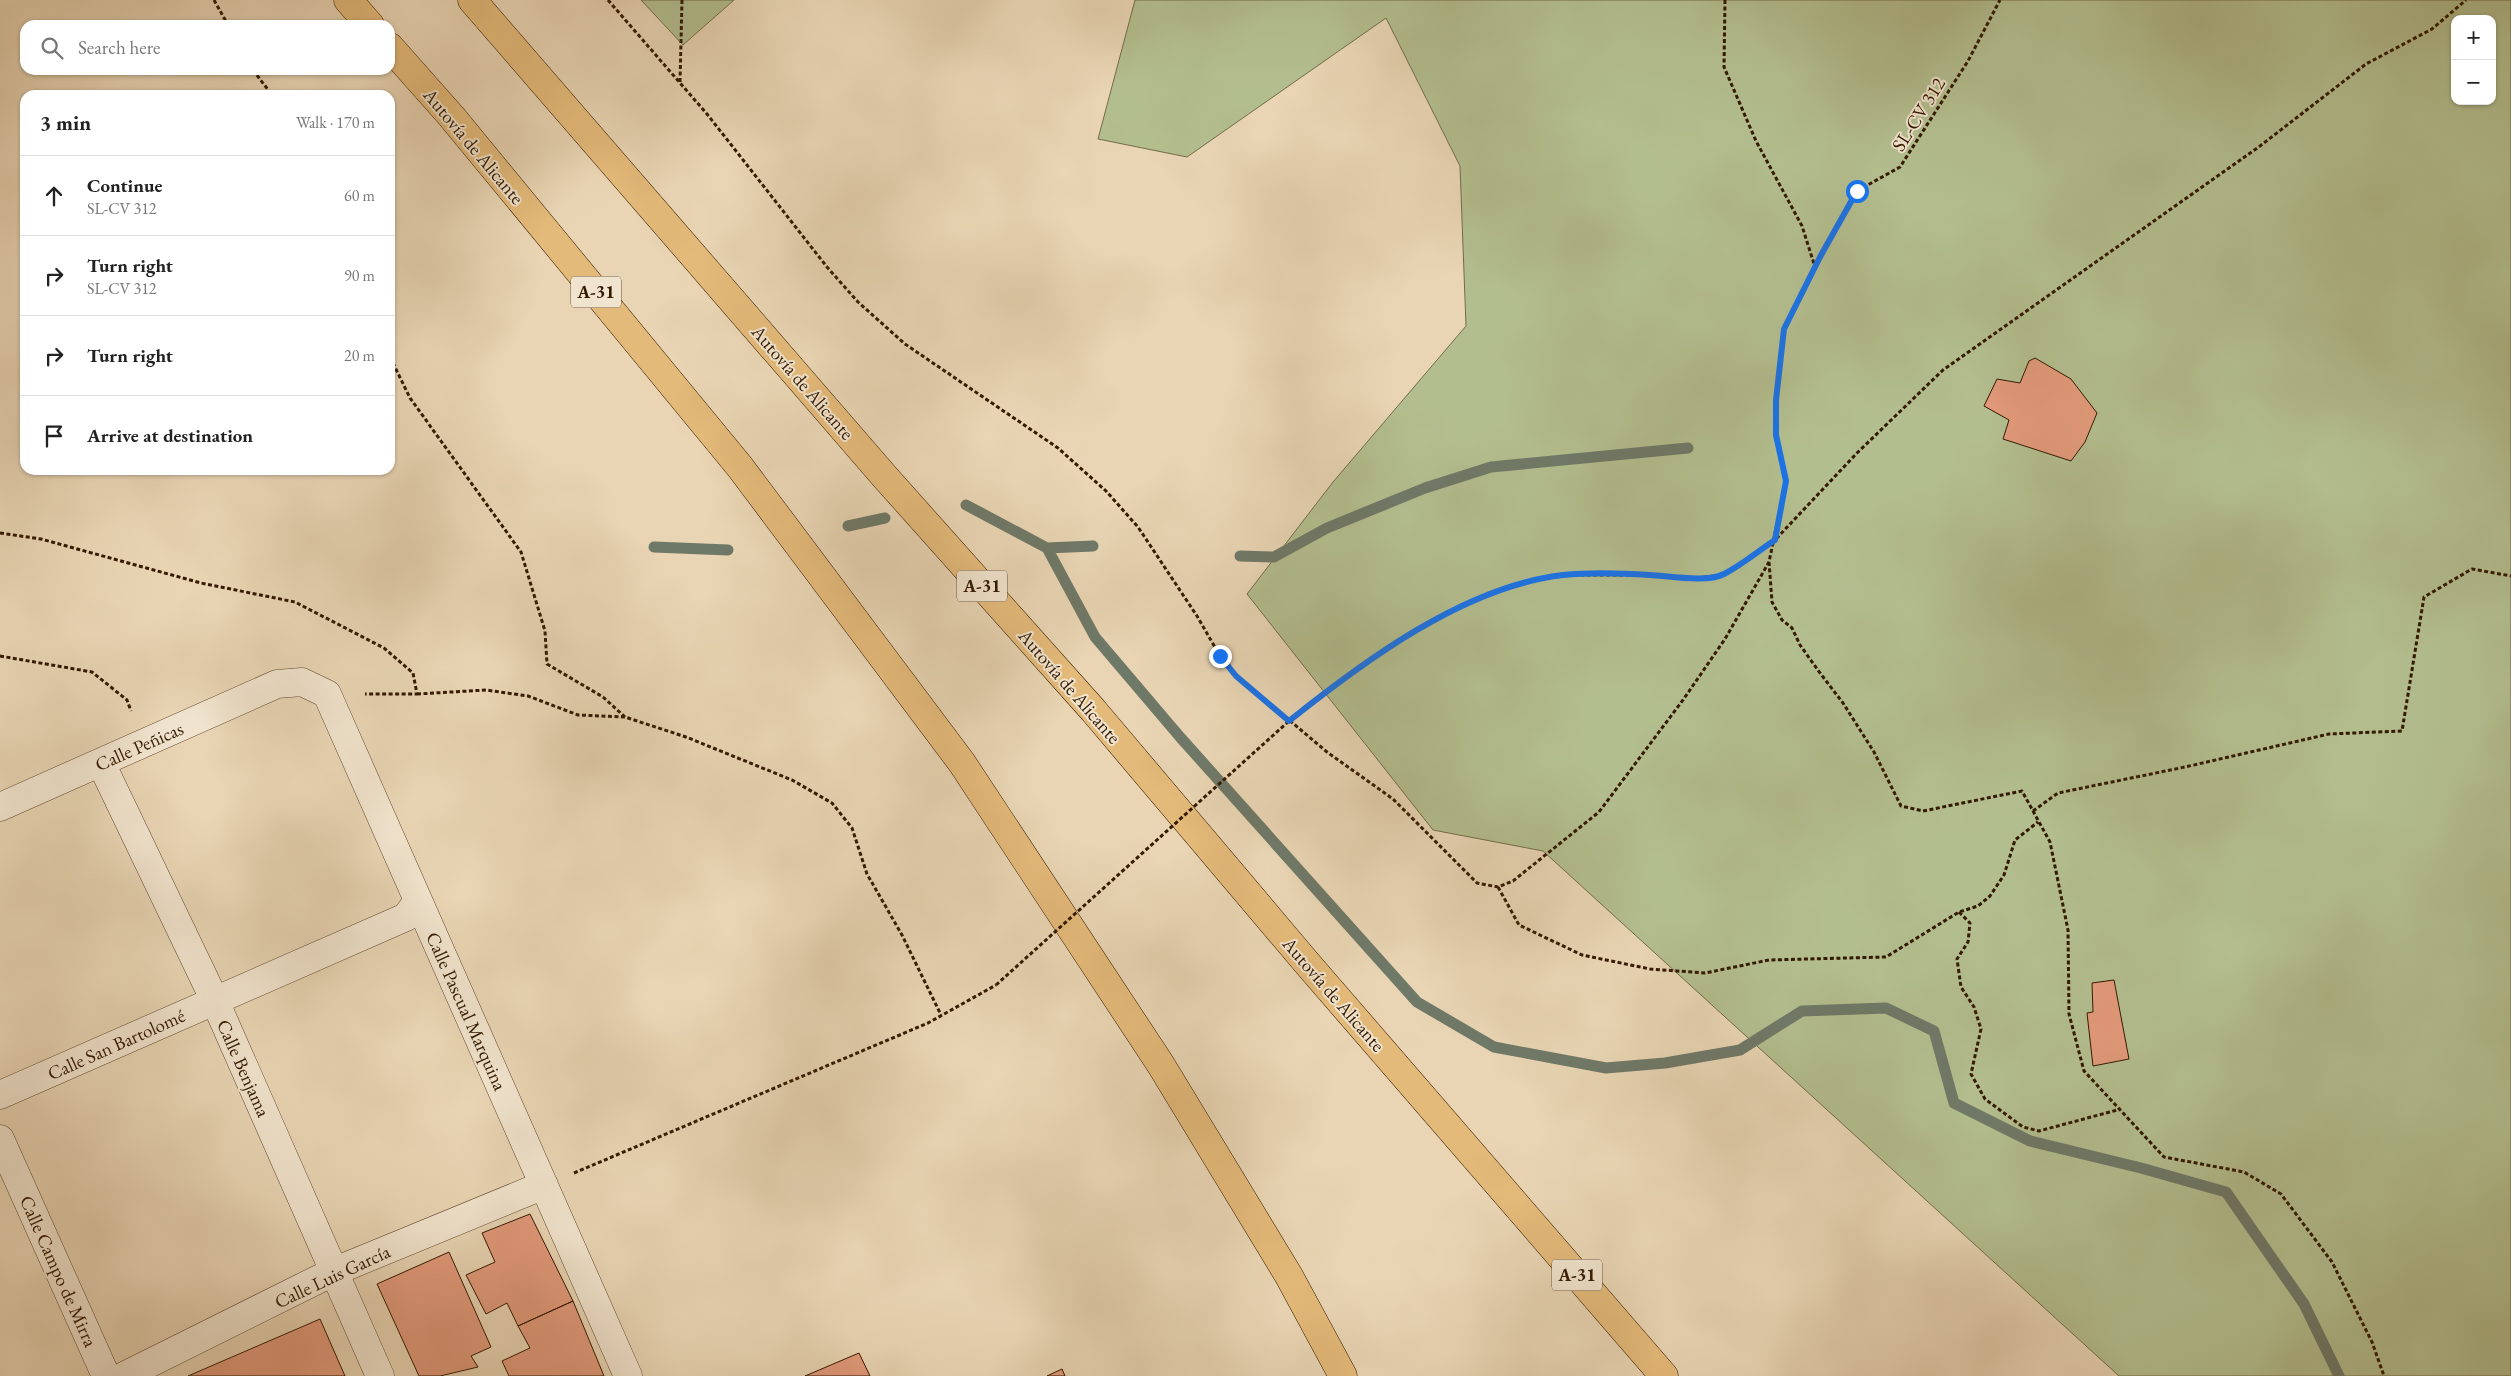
<!DOCTYPE html>
<html lang="en">
<head>
<meta charset="utf-8">
<style>
  :root { --surface:#fff; --page:#f6f6f6; --text:#222; --muted:#767676; --line:#e0e0e0 }
  body { margin:0; font-family:"EB Garamond",serif; background:var(--page); color:var(--text) }
  .controls { position:absolute; right:15px; top:15px; display:grid; overflow:hidden; border-radius:10px; box-shadow:0 1px 4px #0004 }
  .controls button { width:45px; height:45px; display:grid; place-items:center; padding:0; border:0; border-bottom:1px solid var(--line); background:var(--surface); color:var(--text); font:25px sans-serif }
  .stop { position:absolute; width:15px; height:15px; margin:-11px; border:4px solid #1a73e8; border-radius:50%; background:#fff }
  .stop.end { background:#1a73e8; border-color:#fff; box-shadow:0 1px 5px #0008 }
  .list { margin:0; padding:0; list-style:none }
  h2 { display:flex; justify-content:space-between; align-items:center; height:65px; margin:0; padding:0 20px; font-size:21px }
  h2 small { font-size:16px; font-weight:400; color:var(--muted) }
  .list li { display:grid; grid-template-columns:32px 1fr auto; gap:15px; align-items:center; box-sizing:border-box; height:80px; padding:0 20px; border-top:1px solid var(--line) }
  .list b { display:block; font-size:19px; white-space:nowrap }
  .list p { margin:0; font-size:16px; white-space:nowrap; color:var(--muted) }
  .list em { font-size:16px; font-style:normal; color:var(--muted) }
  .icon { flex:none; width:28px; height:28px; fill:none; stroke:currentColor; stroke-width:2; stroke-linecap:round; stroke-linejoin:round }
  .map { position:relative; flex:none; width:2511px; height:1376px; overflow:hidden }
  .search { position:absolute; background:var(--surface); box-shadow:0 1px 4px #0004; left:20px; top:20px; width:375px; height:55px; display:flex; align-items:center; gap:12px; box-sizing:border-box; padding:0 18px; border-radius:15px; color:var(--muted); font-size:19px }
  .panel { position:absolute; background:var(--surface); box-shadow:0 1px 4px #0004; left:20px; top:90px; width:375px; height:385px; border-radius:15px }
  .map>svg:first-child { display:block }
</style>
</head>
<body>
<div class="map">
<svg width="2511" height="1376" viewBox="0 0 2511 1376">
  <rect width="100%" height="100%" fill="#e9d5b4"/>
  <filter id="stains"><feTurbulence type="fractalNoise" baseFrequency=".004" numOctaves="4"/><feColorMatrix values="0 0 0 0 .2 0 0 0 0 .09 0 0 0 0 .02 0 0 0 .5 -.17"/></filter>
  <radialGradient id="worn" r=".72"><stop offset=".6" stop-color="#630" stop-opacity="0"/><stop offset="1" stop-color="#630" stop-opacity=".3"/></radialGradient>
  <!-- green -->
  <path fill="#b3be8f" stroke="#736c48" fill-rule="evenodd" d="M641,0H734L683,45Z
    M1135,0H2511V1376H2119L1543,851L1433,830L1247,594L1333,482L1466,326L1460,166L1386,18L1187,157L1098,139ZM2455,19H2492V101H2455Z"/>
  <g fill="none" stroke-linecap="round" stroke-linejoin="round">
    <!-- stream -->
    <path stroke="#6f7968" stroke-width="11" d="M966,505L1047,548L1093,546
      M848,526L885,518
      M654,547L728,550
      M1047,548L1095,637L1180,737L1417,1002L1494,1047L1606,1068L1665,1063L1740,1050L1802,1011L1886,1008L1934,1031L1954,1103L2030,1141L2141,1168L2226,1192L2304,1304L2339,1376
      M1240,556L1274,557L1327,528L1425,488L1491,467L1688,448"/>
  </g>
  <!-- building -->
  <path fill="#e29a7b" stroke="#331900" d="M2035,358L2071,379L2097,413L2085,442L2071,461L2003,439L2009,420L1984,406L1997,379L2020,383L2029,361Z
    M2114,980L2129,1059L2093,1066L2087,1013L2093,1012L2092,983Z
    M530,1214L573,1301L518,1326L507,1303L486,1314L466,1275L495,1262L482,1233Z
    M449,1252L491,1347L471,1356L478,1367L440,1376H419L377,1284Z
    M573,1301L604,1376H509L502,1361L530,1348L518,1326Z
    M320,1319L345,1376H188Z
    M859,1353L870,1376H805Z
    M1062,1369L1065,1376H1047Z"/>
  <g fill="none" stroke-linecap="round" stroke-linejoin="round">
    <defs>
      <path id="street" d="M101,763L215,1001L380,1376
        M0,807L277,684L302,682L327,694L628,1376
        M0,1095L406,917L418,901
        M0,1139L106,1376
        M124,1376L333,1272L544,1185"/>
      <path id="highway" d="M348,0L370,25
        M472,0L885,477L1093,710L1306,962L1664,1376
        M390,47L452,117L740,467L962,763L1161,1065L1289,1276L1343,1376"/>
    </defs>
    <!-- street casing -->
    <use href="#street" stroke="#60482d" stroke-width="29"/>
    <!-- highway casing -->
    <use href="#highway" stroke="#331900" stroke-width="29"/>
    <!-- path -->
    <path stroke="#331900" stroke-width="3" stroke-dasharray="4 2.5" stroke-linecap="butt" d="M214,0L228,25
      M608,0L707,114L827,267L858,302L905,344L1058,448L1106,491L1138,527L1197,616L1220,656L1237,676L1327,752L1393,799L1477,883L1498,887L1513,881L1599,812L1683,700L1725,639L1769,562L1786,481L1776,435V400L1784,329L1820,257L1857,191L1900,167L1968,61L2000,0
      M1725,0L1724,67L1756,141L1802,226L1815,267
      M253,70L272,95
      M680,82L682,0
      M390,357L410,398L521,552L545,631L547,664L603,697L625,717
      M0,533L41,539L201,583L295,602L384,648L413,673L417,694H365
      M1769,562L1772,602L1782,620L1792,628L1800,645L1820,673L1843,703L1874,752L1901,806L1923,811L2022,791L2050,842L2068,930L2069,1014L2084,1071L2164,1157L2244,1172L2281,1194L2332,1262L2372,1342L2384,1376
      M0,656L92,672L127,700L131,711
      M417,694L486,690L528,696L578,715L625,717L686,737L792,780L832,803L852,828L867,874L902,935L941,1015
      M1289,721L1385,649L1458,608L1506,587L1562,575H1650L1689,579L1723,575L1775,540L1857,453L1943,370L2260,146L2366,64L2432,29L2466,0
      M2033,811L2058,793L2185,767L2329,734L2402,731L2424,597L2472,569L2511,576
      M1498,887L1519,925L1582,955L1650,969L1705,973L1769,960L1886,957L1959,912L1978,906L1990,896L2004,875L2015,840L2038,822
      M1959,912L1970,923L1968,942L1957,959L1961,987L1974,1007L1981,1029L1971,1074L1985,1099L2023,1127L2039,1131L2121,1109
      M574,1173L928,1023L996,985"/>
    <!-- street -->
    <use href="#street" stroke="#f1e4ce" stroke-width="28"/>
    <!-- highway -->
    <use href="#highway" stroke="#e4ba7a" stroke-width="28"/>
    <!-- path-bridge -->
    <path stroke="#331900" stroke-width="3" stroke-dasharray="4 2.5" stroke-linecap="butt" d="M996,985L1289,721"/>
  </g>
  <g fill="none" stroke-linecap="round" stroke-linejoin="round">
    <!-- route -->
    <path stroke="#1a73e8" stroke-width="6" d="M1220,656L1236,676L1289,721C1364,661 1465,586 1563,575C1591,572 1621,573 1650,575C1669,576 1707,583 1724,574C1742,565 1758,551 1775,540L1786,481L1776,435V400L1784,329L1820,257L1857,191"/>
  </g>
  <g text-anchor="middle" stroke-width="4" stroke-linejoin="round" paint-order="stroke">
    <!-- shield labels -->
    <g fill="#f1e4ce" stroke="#6c563e" stroke-width="1">
      <rect x="571" y="276.5" width="50" height="31" rx="4"/>
      <rect x="957" y="570.5" width="50" height="31" rx="4"/>
      <rect x="1552" y="1259.5" width="50" height="31" rx="4"/>
    </g>
    <g font-size="18" font-weight="bold" fill="#331900">
      <text x="596" y="298">A-31</text>
      <text x="982" y="592">A-31</text>
      <text x="1577" y="1281">A-31</text>
    </g>
    <!-- street labels -->
    <g font-size="19" fill="#331900" stroke="#f1e4ce">
      <text transform="translate(1918 114) rotate(-58)" y="7">SL-CV 312</text>
      <text transform="translate(474 146) rotate(50)" y="7">Autovía de Alicante</text>
      <text transform="translate(803 382) rotate(49)" y="7">Autovía de Alicante</text>
      <text transform="translate(1070 686) rotate(49)" y="7">Autovía de Alicante</text>
      <text transform="translate(139 746) rotate(-24)" y="7">Calle Peñicas</text>
      <text transform="translate(1334 994) rotate(49)" y="7">Autovía de Alicante</text>
      <text transform="translate(467 1011) rotate(66)" y="7">Calle Pascual Marquina</text>
      <text transform="translate(116 1044) rotate(-24)" y="7">Calle San Bartolomé</text>
      <text transform="translate(244 1068) rotate(66)" y="7">Calle Benjama</text>
      <text transform="translate(59 1271) rotate(66)" y="7">Calle Campo de Mirra</text>
      <text transform="translate(332 1276) rotate(-25)" y="7">Calle Luis García</text>
    </g>
  </g>
  <rect width="100%" height="100%" filter="url(#stains)"/>
  <rect width="100%" height="100%" fill="url(#worn)"/>
</svg>
<div class="controls">
<button>+</button>
<button>−</button>
</div>
<div class="stop" style="left:1857px;top:191px"></div>
<div class="stop end" style="left:1220px;top:656px"></div>
<div class="search"><svg class="icon" aria-label="search" viewBox="0 0 24 24"><circle cx="10" cy="10" r="6"/><path d="M15 15l6 6"/></svg>Search here</div>
<section class="panel">
<h2>3 min<small>Walk · 170 m</small></h2>
<ul class="list">
<li><svg class="icon" aria-label="ahead" viewBox="0 0 24 24"><path d="M12 20V5M6 11l6-6 6 6"/></svg><div><b>Continue</b><p>SL-CV 312</p></div><em>60 m</em></li>
<li><svg class="icon" aria-label="right" viewBox="0 0 24 24"><path d="M7 20v-9h11M14 6l5 5-5 5"/></svg><div><b>Turn right</b><p>SL-CV 312</p></div><em>90 m</em></li>
<li><svg class="icon" aria-label="right" viewBox="0 0 24 24"><path d="M7 20v-9h11M14 6l5 5-5 5"/></svg><div><b>Turn right</b></div><em>20 m</em></li>
<li><svg class="icon" aria-label="arrive" viewBox="0 0 24 24"><path d="M6 21V4h12l-3 4 3 4H6"/></svg><div><b>Arrive at destination</b></div></li>
</ul>
</section>
</div>
</body>
</html>
